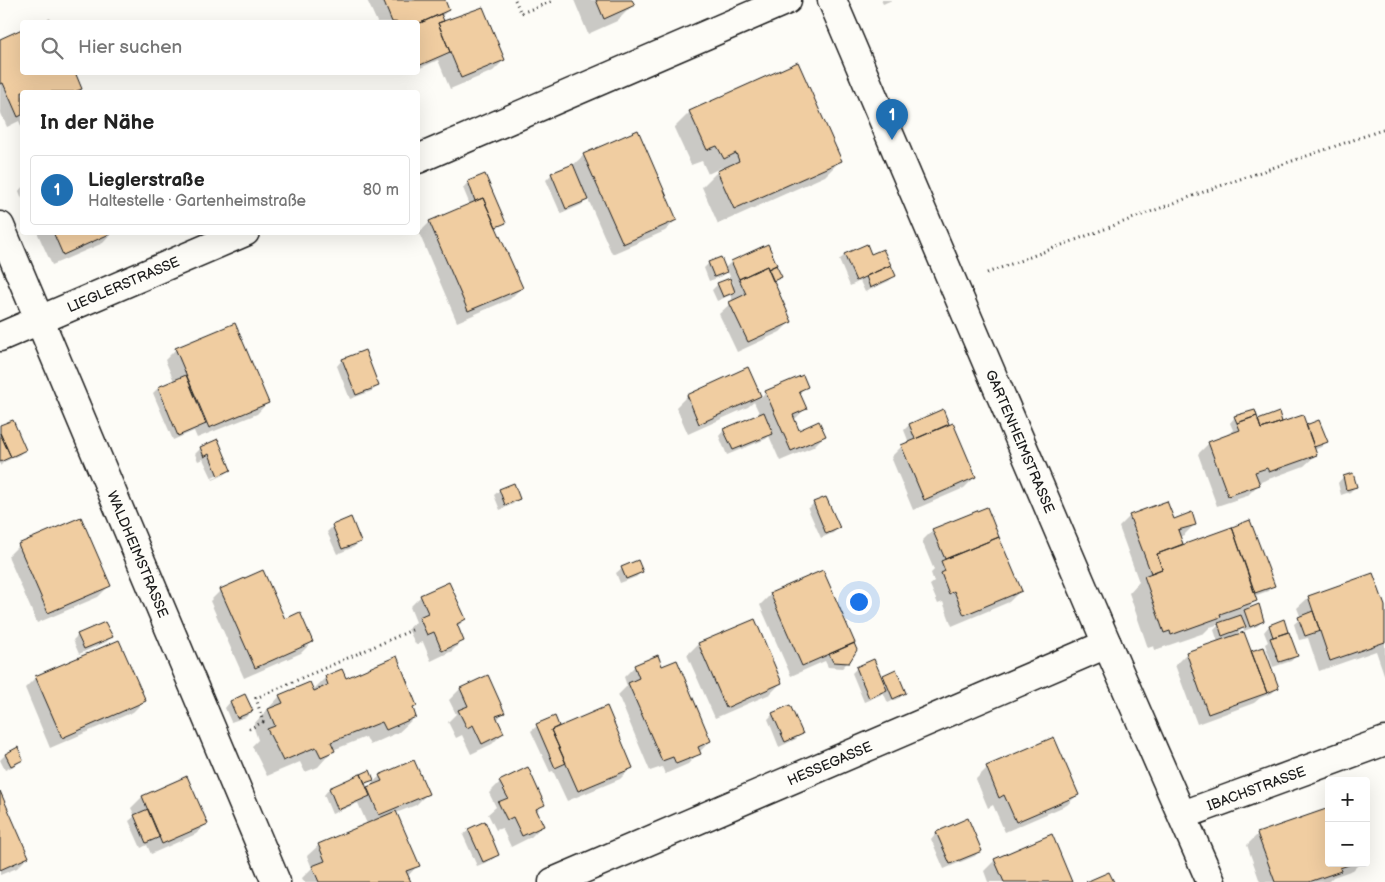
<!DOCTYPE html>
<html lang="de">
<head>
<meta charset="utf-8">
<style>
  :root { --surface:#fff; --page:#f6f6f6; --text:#222; --muted:#767676; --line:#e0e0e0; --accent:#1f6fb2 }
  body { margin:0; font-family:"Balsamiq Sans",sans-serif; background:var(--page); color:var(--text) }
  .controls { position:absolute; right:15px; bottom:15px; display:grid; overflow:hidden; border-radius:5px; box-shadow:0 5px 20px #0002 }
  .controls button { width:45px; height:45px; display:grid; place-items:center; padding:0; border:0; border-bottom:1px solid var(--line); background:var(--surface); color:var(--text); font:25px sans-serif }
  .you { position:absolute; left:858px; top:601px; width:18px; height:18px; margin:-12px; border:4px solid #fff; border-radius:50%; background:#1a73e8; box-shadow:0 0 0 8px #1a73e833 }
  .badge { display:grid; place-items:center; width:32px; height:32px; border-radius:50%; background:var(--accent); color:#fff; font-size:16px; font-weight:700 }
  .pin { position:absolute; translate:-50% -41px; filter:drop-shadow(0 1px 2px #0008) }
  .pin::after { content:''; position:absolute; top:26px; width:18px; height:15px; background:inherit; clip-path:polygon(0 0,100% 0,50% 100%) }
  .list { margin:0; padding:0; list-style:none }
  h2 { display:flex; justify-content:space-between; align-items:center; height:65px; margin:0; padding:0 20px; font-size:21px }
  h2 small { font-size:16px; font-weight:400; color:var(--muted) }
  .list li { display:grid; grid-template-columns:32px 1fr auto; gap:15px; align-items:center; box-sizing:border-box; height:70px; margin:0 10px 10px; padding:0 10px; border:1px solid var(--line); border-radius:5px }
  .list b { display:block; font-size:19px; white-space:nowrap }
  .list p { margin:0; font-size:16px; white-space:nowrap; color:var(--muted) }
  .list em { font-size:16px; font-style:normal; color:var(--muted) }
  .icon { flex:none; width:28px; height:28px; fill:none; stroke:currentColor; stroke-width:2; stroke-linecap:round; stroke-linejoin:round }
  .map { position:relative; flex:none; width:1385px; height:882px; overflow:hidden }
  .search { position:absolute; background:var(--surface); box-shadow:0 5px 20px #0002; left:20px; top:20px; width:400px; height:55px; display:flex; align-items:center; gap:12px; box-sizing:border-box; padding:0 18px; border-radius:5px; color:var(--muted); font-size:19px }
  .panel { position:absolute; background:var(--surface); box-shadow:0 5px 20px #0002; left:20px; top:90px; width:400px; height:145px; border-radius:5px }
  .map>svg:first-child { display:block }
</style>
</head>
<body>
<div class="map">
<svg width="1385" height="882" viewBox="0 0 1385 882">
  <rect width="100%" height="100%" fill="#fdfcf7"/>
  <filter id="ink" filterUnits="userSpaceOnUse"><feTurbulence type="fractalNoise" baseFrequency=".02" numOctaves="2"/><feDisplacementMap in="SourceGraphic" scale="10" xChannelSelector="R" yChannelSelector="G"/><feConvolveMatrix kernelMatrix="1 2 1 2 8 2 1 2 1" color-interpolation-filters="sRGB"/></filter>
  <g filter="url(#ink)">
    <!-- shadow -->
    <path fill="#0003" fill-rule="evenodd" d="M367,0H444L448,10L441,17L443,21L504,60L493,71L450,89L438,60L418,69V22H377Z
      M574,0H631L633,5L617,21L588,34Z
      M881,0H892L883,4Z
      M50,18L52,22H40Z
      M22,30V72L81,89L77,92H22V128L19,121L7,127L0,111V40Z
      M690,112L841,160L825,176L718,224L702,187L722,167L708,174L702,161L691,165L674,128Z
      M584,155L676,220L665,231L612,254L588,199L581,205L561,214L546,180L552,174L572,166Z
      M484,176L505,222L496,229L521,288L510,299L457,322L419,233L430,222L470,205L463,188L468,182Z
      M22,187V199L19,191Z
      M37,232H113L103,243L52,265Z
      M845,255H871L894,276L889,281L865,292L860,281L850,286L839,260Z
      M731,262L780,277L773,283L791,321L780,332L737,352L719,314L733,301L730,295L717,301L712,290L718,284L732,287L734,285L727,270L720,277L709,281L704,268L709,263L724,269Z
      M176,349L268,402L257,414L197,438L194,431L173,440L153,393L158,388L174,381L165,360Z
      M364,352L378,385L372,391L350,399L337,366L342,360Z
      M747,369L760,398L766,392L802,377L806,386L799,394L805,409L794,420L799,431L824,436L813,447L780,461L769,436L766,439L727,455L719,436L724,430L760,415L754,402L748,407L688,434L676,407L687,396Z
      M1235,417L1257,421L1281,422L1277,425L1326,442L1321,447L1314,450L1316,455L1304,466L1258,483V485L1247,496L1217,506L1198,454L1209,443L1227,435L1233,430L1230,423Z
      M948,423L943,428L975,477L964,488L913,510L891,457L902,446L909,443L904,430L909,425Z
      M0,427L25,450L19,455L4,462L0,466Z
      M217,441L230,470L224,475L213,480L203,459L198,461L195,454L201,448ZM225,471V474L213,479L212,477Z
      M1352,475L1355,487L1350,492L1341,495L1338,483L1343,477Z
      M500,490L518,499L513,504L500,510L494,495Z
      M814,503L838,528L833,533L821,538L808,509Z
      M986,508L1020,591L1009,602L952,626L943,602L938,604L930,585L934,582L931,573L934,570L922,541L933,530Z
      M1130,516L1195,524L1184,535L1179,537L1181,544L1177,548L1232,528L1273,585L1268,591L1254,596L1256,600L1246,610L1263,621L1257,626L1244,631L1243,628L1235,636L1277,688L1272,693L1260,698L1254,703L1197,724L1175,665L1186,654L1218,642L1214,630L1220,624L1210,627L1204,633L1155,650L1154,646L1148,648L1129,593L1139,582L1119,527Z
      M333,526L359,541L354,547L337,554L327,532Z
      M19,545L109,586L98,597L37,623L8,556Z
      M622,568L641,572L636,577L620,583L616,573Z
      M221,590L284,620L312,642L301,653L244,678L210,601Z
      M771,594L848,662L842,668L828,667L825,661L791,676L760,605Z
      M421,596L465,619L457,627L463,640L452,651L431,661L423,642L416,645L408,629L416,622L410,607Z
      M1309,597L1385,608V677L1376,651L1319,671L1308,638L1299,640L1294,624L1301,618L1297,608Z
      M754,620L781,683L770,694L715,718L687,655L698,644Z
      M1284,621L1296,656L1291,661L1273,667L1265,644L1268,642L1264,632L1269,626Z
      M78,635L111,637L106,642L79,654L73,640Z
      M635,666L662,668L710,741L688,764L665,774L662,767L650,771L618,695L627,686L624,677Z
      M857,668L881,679L884,676L905,693L899,698L888,703L883,692L880,695L864,702L852,673Z
      M487,676L504,712L497,720L503,733L492,744L471,754L462,735L456,738L448,722L456,714L449,700L460,689Z
      M36,677L144,701L133,712L50,748L25,688Z
      M326,677L345,680L416,706L412,710L415,717L399,732L370,745L366,737L333,750L318,767L305,772L300,762L267,776L252,746L258,740L253,725L280,696L312,691Z
      M244,696L251,711L246,717L231,722L225,708L230,702Z
      M773,714L801,734L796,739L779,747L768,719Z
      M554,718L558,726L554,730L631,768L620,779L567,801L553,771L550,772L531,731L537,726Z
      M17,749L22,759L16,765L5,770L0,760L5,755Z
      M987,768L1078,794L1067,805L1005,832L993,805L988,808L976,779Z
      M369,772L372,779L365,785L366,789L380,776L427,794L416,805L396,813L418,865L407,877L410,882H304L302,878L312,868L307,856L319,845L367,824L358,803L332,814L324,795L329,789Z
      M186,778L207,823L196,834L151,854L147,845L141,848L129,821L135,816L131,808L142,797Z
      M500,782L544,804L536,812L542,826L531,837L511,847L502,828L496,830L488,814L496,807L489,793Z
      M0,794L28,857L17,868L0,875Z
      M967,820L980,850L975,856L944,869L931,839L936,833Z
      M469,830L498,854L492,860L477,866L463,835Z
      M1258,834L1329,863H1360L1353,870L1333,877L1328,882H1260L1247,845Z
      M995,860L1071,882H988L984,871Z"/>
    <!-- building -->
    <path fill="#f0cda1" stroke="#1c1c1c" d="M383,0H445L449,10L418,24L392,22Z
      M596,0H632L635,5L604,19Z
      M483,7L505,60L461,78L438,23Z
      M441,14L444,21L438,23L450,52L418,66V24Z
      M22,29V72H75L82,89L74,92H22V115L18,117L3,83L0,84V39Z
      M798,62L842,161L734,209L717,171L739,161L736,153L724,159L717,146L707,150L689,111Z
      M638,130L677,220L623,244L583,154Z
      M573,164L588,200L566,209L551,173Z
      M485,174L506,223L496,227L483,198L475,201L468,181Z
      M483,198L523,288L468,311L429,221Z
      M53,232H114L63,255Z
      M768,244L777,265L768,269L767,266L739,279L731,261Z
      M867,244L871,254L883,249L891,265L856,281L844,254Z
      M721,257L727,272L714,277L708,262Z
      M776,265L782,277L773,281L768,269Z
      M891,265L896,276L870,288L866,276Z
      M767,266L792,322L748,342L729,302L746,294L739,279Z
      M730,278L735,292L723,297L717,283Z
      M235,323L269,403L209,428L175,348Z
      M365,350L379,386L356,395L342,359Z
      M748,367L761,396L699,424L687,395Z
      M186,375L206,424L178,436L158,387Z
      M803,375L808,387L799,391L807,409L793,415L799,430L819,421L826,436L791,451L765,391Z
      M943,409L949,424L915,439L909,424Z
      M1255,410L1257,416L1237,423L1234,416Z
      M764,412L773,434L733,450L723,429Z
      M1279,412L1282,422L1261,429L1258,420Z
      M1303,415L1317,455L1269,472L1267,468L1255,472L1260,485L1228,496L1208,442L1240,430L1237,423L1257,416L1261,429Z
      M13,420L26,450L11,457L0,433V425Z
      M1319,420L1328,442L1314,447L1306,425Z
      M953,423L976,477L924,500L901,445Z
      M0,433L11,457L0,462Z
      M218,439L231,470L218,476L209,454L204,457L200,447Z
      M1353,473L1357,487L1346,490L1343,476Z
      M514,483L520,499L505,505L499,489Z
      M826,497L840,528L826,534L813,502Z
      M1167,501L1174,519L1192,512L1196,525L1178,530L1183,544L1157,554L1162,569L1151,573L1129,515Z
      M987,507L999,537L945,559L932,529Z
      M81,517L111,586L48,613L18,544Z
      M351,517L361,542L342,549L332,525Z
      M1250,520L1275,586L1255,593L1232,527Z
      M1232,527L1257,601L1220,614L1221,617L1171,635L1170,631L1164,633L1144,576L1162,569L1157,554Z
      M999,537L1022,591L964,615L954,591L949,594L941,573L945,571L941,561Z
      M638,560L643,572L626,579L621,567Z
      M263,570L285,619L300,612L313,642L255,668L220,589Z
      M823,570L855,643L802,666L770,593Z
      M1373,573L1385,606V642L1330,661L1308,596Z
      M449,582L466,619L457,624L464,641L442,651L434,632L427,635L419,617L428,613L420,595Z
      M1259,604L1264,621L1250,627L1244,610Z
      M1313,611L1320,631L1305,636L1298,617Z
      M1241,615L1246,627L1222,636L1218,623Z
      M755,619L782,683L726,708L698,643Z
      M1284,619L1288,632L1273,637L1269,625Z
      M105,622L113,637L84,649L77,634Z
      M1244,632L1267,693L1208,714L1186,652Z
      M1289,632L1298,656L1279,662L1270,638Z
      M119,640L146,701L62,738L35,676Z
      M854,643L857,650L849,663L833,662L829,654Z
      M1264,647L1279,688L1267,693L1251,651Z
      M658,655L662,666L677,660L711,741L698,747L701,754L676,764L673,757L662,761L628,683L639,678L634,665Z
      M397,656L417,706L413,708L416,717L386,730L382,722L331,742L335,751L321,757L316,747L283,761L267,729L275,726L268,709L283,703L279,695L310,682L314,691L328,685L325,676L342,669L346,678Z
      M874,659L887,690L869,698L856,667Z
      M896,669L906,693L893,699L883,675Z
      M488,675L505,713L496,716L504,733L482,744L473,725L467,728L458,710L468,706L460,688Z
      M245,694L253,711L237,718L230,701Z
      M790,705L803,734L785,742L772,713Z
      M607,706L633,768L578,791L551,730Z
      M555,716L559,726L551,730L566,763L555,768L536,724Z
      M1054,737L1079,795L1016,822L1004,795L999,798L986,766Z
      M18,747L23,760L11,766L5,754Z
      M414,760L429,794L379,815L367,787L382,781L379,775Z
      M528,767L545,805L536,809L544,826L522,836L513,817L507,820L498,802L508,798L499,781Z
      M370,770L374,780L365,783L361,774Z
      M360,774H361L370,796L338,810L329,788Z
      M187,776L208,824L162,844L142,796Z
      M0,791L29,857L0,870Z
      M1329,808V863H1354L1340,868L1341,871L1309,882H1275L1257,833Z
      M148,809L160,837L146,843L134,815Z
      M396,811L420,866L406,871L411,882H319L312,866L325,861L318,844Z
      M968,818L982,851L950,864L936,832Z
      M485,821L499,855L483,862L468,829Z
      M1052,834L1072,882H1004L994,859Z
      M1109,872L1114,882H1086Z"/>
    <g fill="none" stroke-linecap="round" stroke-linejoin="round">
      <defs>
        <g id="street">
          <path id="s1" d="M832,0L1107,644L1211,882"/>
          <path d="M418,159L787,0"/>
          <path id="s2" d="M0,226L276,882"/>
          <path id="s3" d="M0,337L245,232"/>
          <path id="s4" d="M1183,815L1385,741"/>
          <path id="s5" d="M553,882L1107,644"/>
        </g>
      </defs>
      <!-- street casing -->
      <use href="#street" stroke="#1c1c1c" stroke-width="31"/>
      <!-- path -->
      <path stroke="#1c1c1c" stroke-width="3" stroke-dasharray="1 4" stroke-linecap="butt" d="M515,0L521,13L553,1
        M987,273L1217,187L1385,129
        M249,729L263,722L256,698L412,630"/>
      <!-- street -->
      <use href="#street" stroke="#fdfcf7" stroke-width="28"/>
    </g>
  </g>
  <g text-anchor="middle" stroke-width="4.5" stroke-linejoin="round" paint-order="stroke">
    <!-- street labels -->
    <g font-size="14" fill="#1c1c1c" stroke="#fdfcf7">
      <text dy="5" stroke="none"><textPath href="#s3" startOffset="134">LIEGLERSTRASSE</textPath></text>
      <text dy="5" stroke="none"><textPath href="#s1" startOffset="480">GARTENHEIMSTRASSE</textPath></text>
      <text dy="5" stroke="none"><textPath href="#s2" startOffset="356">WALDHEIMSTRASSE</textPath></text>
      <text dy="5" stroke="none"><textPath href="#s5" startOffset="301">HESSEGASSE</textPath></text>
      <text dy="5" stroke="none"><textPath href="#s4" startOffset="78">IBACHSTRASSE</textPath></text>
    </g>
  </g>
</svg>
<div class="controls">
<button>+</button>
<button>−</button>
</div>
<div class="you"></div>
<div class="pin badge" style="left:892px;top:140px">1</div>
<div class="search"><svg class="icon" aria-label="search" viewBox="0 0 24 24"><circle cx="10" cy="10" r="6"/><path d="M15 15l6 6"/></svg>Hier suchen</div>
<section class="panel">
<h2>In der Nähe<small></small></h2>
<ul class="list">
<li><span class="badge">1</span><div><b>Lieglerstraße</b><p>Haltestelle · Gartenheimstraße</p></div><em>80 m</em></li>
</ul>
</section>
</div>
</body>
</html>
